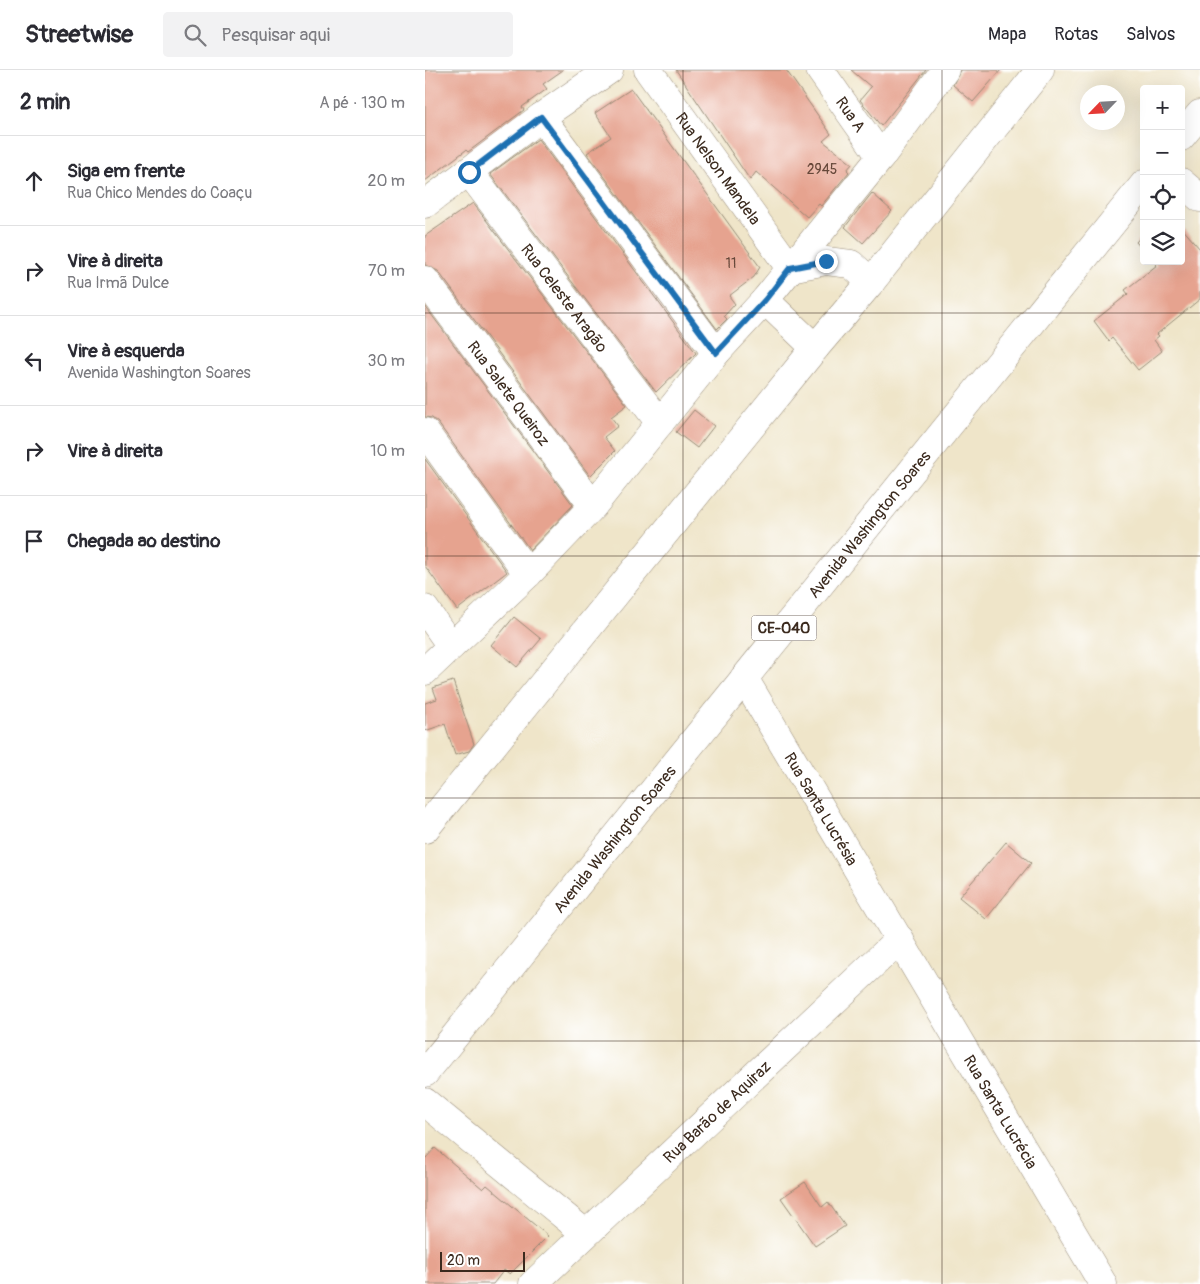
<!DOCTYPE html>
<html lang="pt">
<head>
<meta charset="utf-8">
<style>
  :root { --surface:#fff; --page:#f2f2f3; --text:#2b2b33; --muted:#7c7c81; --line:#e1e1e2 }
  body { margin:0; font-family:Pangolin,sans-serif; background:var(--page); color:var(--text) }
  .controls { position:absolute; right:15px; top:15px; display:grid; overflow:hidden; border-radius:5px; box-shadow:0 5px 20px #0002 }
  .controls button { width:45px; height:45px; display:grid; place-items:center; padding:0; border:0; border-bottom:1px solid var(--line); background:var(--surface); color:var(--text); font:25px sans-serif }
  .compass { position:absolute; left:655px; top:15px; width:45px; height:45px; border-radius:50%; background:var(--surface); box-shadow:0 5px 20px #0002; rotate:245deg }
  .scale { position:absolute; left:15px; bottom:12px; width:85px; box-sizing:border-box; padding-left:5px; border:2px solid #3b2a1e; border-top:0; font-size:14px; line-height:18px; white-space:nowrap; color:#3b2a1e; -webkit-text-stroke:4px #fff; paint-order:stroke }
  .stop { position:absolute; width:15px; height:15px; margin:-11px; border:4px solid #1f6fb2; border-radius:50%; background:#fff }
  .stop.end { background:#1f6fb2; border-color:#fff; box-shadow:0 1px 5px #0008 }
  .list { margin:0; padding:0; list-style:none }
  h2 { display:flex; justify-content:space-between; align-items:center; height:65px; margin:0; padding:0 20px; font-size:21px }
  h2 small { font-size:16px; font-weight:400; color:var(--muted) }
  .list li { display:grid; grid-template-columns:32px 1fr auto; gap:15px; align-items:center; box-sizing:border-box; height:90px; padding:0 20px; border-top:1px solid var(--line) }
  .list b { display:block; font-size:19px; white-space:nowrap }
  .list p { margin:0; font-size:16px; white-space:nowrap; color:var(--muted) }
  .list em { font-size:16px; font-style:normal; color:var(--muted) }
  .icon { flex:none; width:28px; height:28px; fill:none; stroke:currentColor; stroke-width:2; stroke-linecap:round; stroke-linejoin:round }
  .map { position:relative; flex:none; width:775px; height:1214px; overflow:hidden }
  header { display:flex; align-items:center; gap:30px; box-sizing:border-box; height:70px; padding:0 25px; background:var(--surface); border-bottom:1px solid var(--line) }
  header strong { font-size:24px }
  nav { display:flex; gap:28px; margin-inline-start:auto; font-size:18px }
  .search { width:350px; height:45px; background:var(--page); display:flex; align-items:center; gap:12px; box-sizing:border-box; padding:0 18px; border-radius:5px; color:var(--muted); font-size:19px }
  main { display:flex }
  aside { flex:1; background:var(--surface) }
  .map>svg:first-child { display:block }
</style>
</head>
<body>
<header>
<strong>Streetwise</strong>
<div class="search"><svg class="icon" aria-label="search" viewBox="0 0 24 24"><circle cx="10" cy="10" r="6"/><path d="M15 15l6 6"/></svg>Pesquisar aqui</div>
<nav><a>Mapa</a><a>Rotas</a><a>Salvos</a></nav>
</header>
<main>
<aside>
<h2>2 min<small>A pé · 130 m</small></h2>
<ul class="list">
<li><svg class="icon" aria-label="ahead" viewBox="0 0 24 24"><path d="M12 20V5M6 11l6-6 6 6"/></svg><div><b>Siga em frente</b><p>Rua Chico Mendes do Coaçu</p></div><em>20 m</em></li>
<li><svg class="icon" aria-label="right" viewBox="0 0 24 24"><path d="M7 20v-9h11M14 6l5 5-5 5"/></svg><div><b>Vire à direita</b><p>Rua Irmã Dulce</p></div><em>70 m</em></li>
<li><svg class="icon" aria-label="left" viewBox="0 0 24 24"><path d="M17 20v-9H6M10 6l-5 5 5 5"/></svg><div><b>Vire à esquerda</b><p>Avenida Washington Soares</p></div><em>30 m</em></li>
<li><svg class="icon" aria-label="right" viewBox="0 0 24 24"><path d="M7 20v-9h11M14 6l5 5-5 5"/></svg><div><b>Vire à direita</b></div><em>10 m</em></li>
<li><svg class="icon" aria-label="arrive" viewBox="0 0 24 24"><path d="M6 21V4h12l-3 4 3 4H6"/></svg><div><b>Chegada ao destino</b></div></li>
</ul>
</aside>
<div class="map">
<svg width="775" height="1214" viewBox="0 0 775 1214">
  <rect width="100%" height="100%" fill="#fff"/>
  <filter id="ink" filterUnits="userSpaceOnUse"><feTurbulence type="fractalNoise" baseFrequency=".02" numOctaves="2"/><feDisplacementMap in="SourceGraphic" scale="10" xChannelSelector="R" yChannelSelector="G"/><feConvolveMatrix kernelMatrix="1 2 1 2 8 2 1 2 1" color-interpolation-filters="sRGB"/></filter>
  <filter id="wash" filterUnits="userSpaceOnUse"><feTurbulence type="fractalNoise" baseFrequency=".0096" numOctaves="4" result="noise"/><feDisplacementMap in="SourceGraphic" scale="20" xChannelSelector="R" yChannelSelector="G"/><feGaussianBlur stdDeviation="1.12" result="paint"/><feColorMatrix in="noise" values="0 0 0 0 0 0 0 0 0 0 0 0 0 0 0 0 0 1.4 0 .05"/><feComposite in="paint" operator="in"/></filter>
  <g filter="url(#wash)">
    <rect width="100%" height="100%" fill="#efe5c9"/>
    <g id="blocks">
      <!-- building -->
      <path fill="#e6a38f" d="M0,0H138L118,14L122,19L97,37L99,40L43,82L41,80L0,111Z
        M251,0H361L406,64L398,71L427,94L422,100L424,102L396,136L394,134L382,147L331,102L325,110Z
        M426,0H501L456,56L435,30L446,17Z
        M535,0H576L548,32L528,15Z
        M206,19L335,197L329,207L304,226L310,234L299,246L302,249L292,259L162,83L186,67L170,43Z
        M113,69L271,283L231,322L65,104Z
        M447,123L467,141L438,173L420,157Z
        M48,133L202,335L186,347L193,356L179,367L190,381L165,406L13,201L0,195V166Z
        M756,157L775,179V229L732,264L734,266L729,270L737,281L713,300L687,268L684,271L669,251L703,224L700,220L732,195L728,191H756Z
        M719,163V181L711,172Z
        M0,236L148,435L105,480L13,353L7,348L0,347Z
        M269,340L289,356L272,378L251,362Z
        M0,389L82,502L32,540L0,496Z
        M89,547L116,569L92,597L66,575Z
        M28,611L49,674L44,681L30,685L20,654L0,661V633L12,629L8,618Z
        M581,772L606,793L561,849L534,827Z
        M10,1078L58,1119L62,1115L123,1166L85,1204L79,1200L68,1214H0V1089Z
        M380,1112L397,1137L403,1132L420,1156L390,1176L356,1128Z"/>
    </g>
  </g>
  <g filter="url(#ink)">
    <use href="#blocks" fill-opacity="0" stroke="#958874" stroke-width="1"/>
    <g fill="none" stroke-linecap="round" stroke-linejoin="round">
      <defs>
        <g id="minor">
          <path id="s1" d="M223,0L365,198L401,191L426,194L446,212"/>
          <path id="s2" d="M395,0L456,87"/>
          <path d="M116,47L291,283"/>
          <path id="s3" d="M44,102L235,353"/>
          <path d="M756,112L775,128"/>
          <path d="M0,134L116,47L184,0"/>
          <path id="s4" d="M0,210L168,436"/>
          <path d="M340,230L390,278"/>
          <path d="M0,362L103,504"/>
          <path d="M0,539L26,576"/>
          <path d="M0,601L103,504L168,436L291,283L340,230L456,87L520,0"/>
          <path id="s5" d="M319,608L678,1214"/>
          <path d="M0,1032L160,1163"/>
          <path id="s6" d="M108,1214L475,869"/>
        </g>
        <g id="highway">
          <path d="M756,67L775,44"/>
          <path d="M0,759L390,278L446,212L615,0"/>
          <path id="s7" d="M0,1003L719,114"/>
        </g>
      </defs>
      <!-- minor casing -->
      <use href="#minor" stroke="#958874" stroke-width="29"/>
      <!-- highway casing -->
      <use href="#highway" stroke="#958874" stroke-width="29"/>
      <!-- minor -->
      <use href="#minor" stroke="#fff" stroke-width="28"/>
      <!-- highway -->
      <use href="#highway" stroke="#fff" stroke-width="28"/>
    </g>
  </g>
  <g fill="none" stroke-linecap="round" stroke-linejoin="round" filter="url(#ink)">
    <!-- route -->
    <path stroke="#1f6fb2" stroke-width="6" d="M44,102L116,47L291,283L340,230L365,198L401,191"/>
  </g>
  <!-- grid -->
  <path fill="none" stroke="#3b2a1e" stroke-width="1" stroke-opacity="0.55" d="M258,0V1214M517,0V1214M0,243H775M0,486H775M0,728H775M0,971H775"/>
  <g text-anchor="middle" stroke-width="4.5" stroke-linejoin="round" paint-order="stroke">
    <!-- number labels -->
    <g font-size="14" fill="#66483a">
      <text x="397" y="104">2945</text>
      <text x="306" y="198">11</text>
    </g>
    <!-- shield labels -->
    <rect fill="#fff" stroke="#766a62" stroke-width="1" x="326.5" y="545.5" width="65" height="25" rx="4"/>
    <g font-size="15" font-weight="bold" fill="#3b2a1e">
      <text x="359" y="563">CE-040</text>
    </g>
    <!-- street labels -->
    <g font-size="16" fill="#3b2a1e" stroke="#fff">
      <text dy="6" stroke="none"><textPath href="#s2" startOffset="54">Rua A</textPath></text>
      <text dy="6" stroke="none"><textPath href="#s1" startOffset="121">Rua Nelson Mandela</textPath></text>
      <text dy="6" stroke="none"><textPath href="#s3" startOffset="158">Rua Celeste Aragão</textPath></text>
      <text dy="6" stroke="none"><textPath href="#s4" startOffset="141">Rua Salete Queiroz</textPath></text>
      <text dy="6" stroke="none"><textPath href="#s7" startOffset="706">Avenida Washington Soares</textPath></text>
      <text dy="6" stroke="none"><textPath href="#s5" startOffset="152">Rua Santa Lucrésia</textPath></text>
      <text dy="6" stroke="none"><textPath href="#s7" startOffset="301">Avenida Washington Soares</textPath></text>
      <text dy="6" stroke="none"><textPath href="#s6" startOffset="252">Rua Barão de Aquiraz</textPath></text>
      <text dy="6" stroke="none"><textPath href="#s5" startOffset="504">Rua Santa Lucrécia</textPath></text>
    </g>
  </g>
</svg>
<div class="controls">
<button>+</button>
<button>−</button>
<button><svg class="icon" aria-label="locate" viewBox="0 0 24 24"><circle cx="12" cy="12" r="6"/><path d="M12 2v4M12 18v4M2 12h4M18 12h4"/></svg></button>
<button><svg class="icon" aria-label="layers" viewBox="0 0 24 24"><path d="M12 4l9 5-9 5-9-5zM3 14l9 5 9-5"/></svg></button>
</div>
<svg class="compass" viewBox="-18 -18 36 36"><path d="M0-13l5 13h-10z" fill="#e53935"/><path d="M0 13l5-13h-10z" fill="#7c7c81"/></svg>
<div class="scale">20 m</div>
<div class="stop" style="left:44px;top:102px"></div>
<div class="stop end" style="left:401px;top:191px"></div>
</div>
</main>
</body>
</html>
